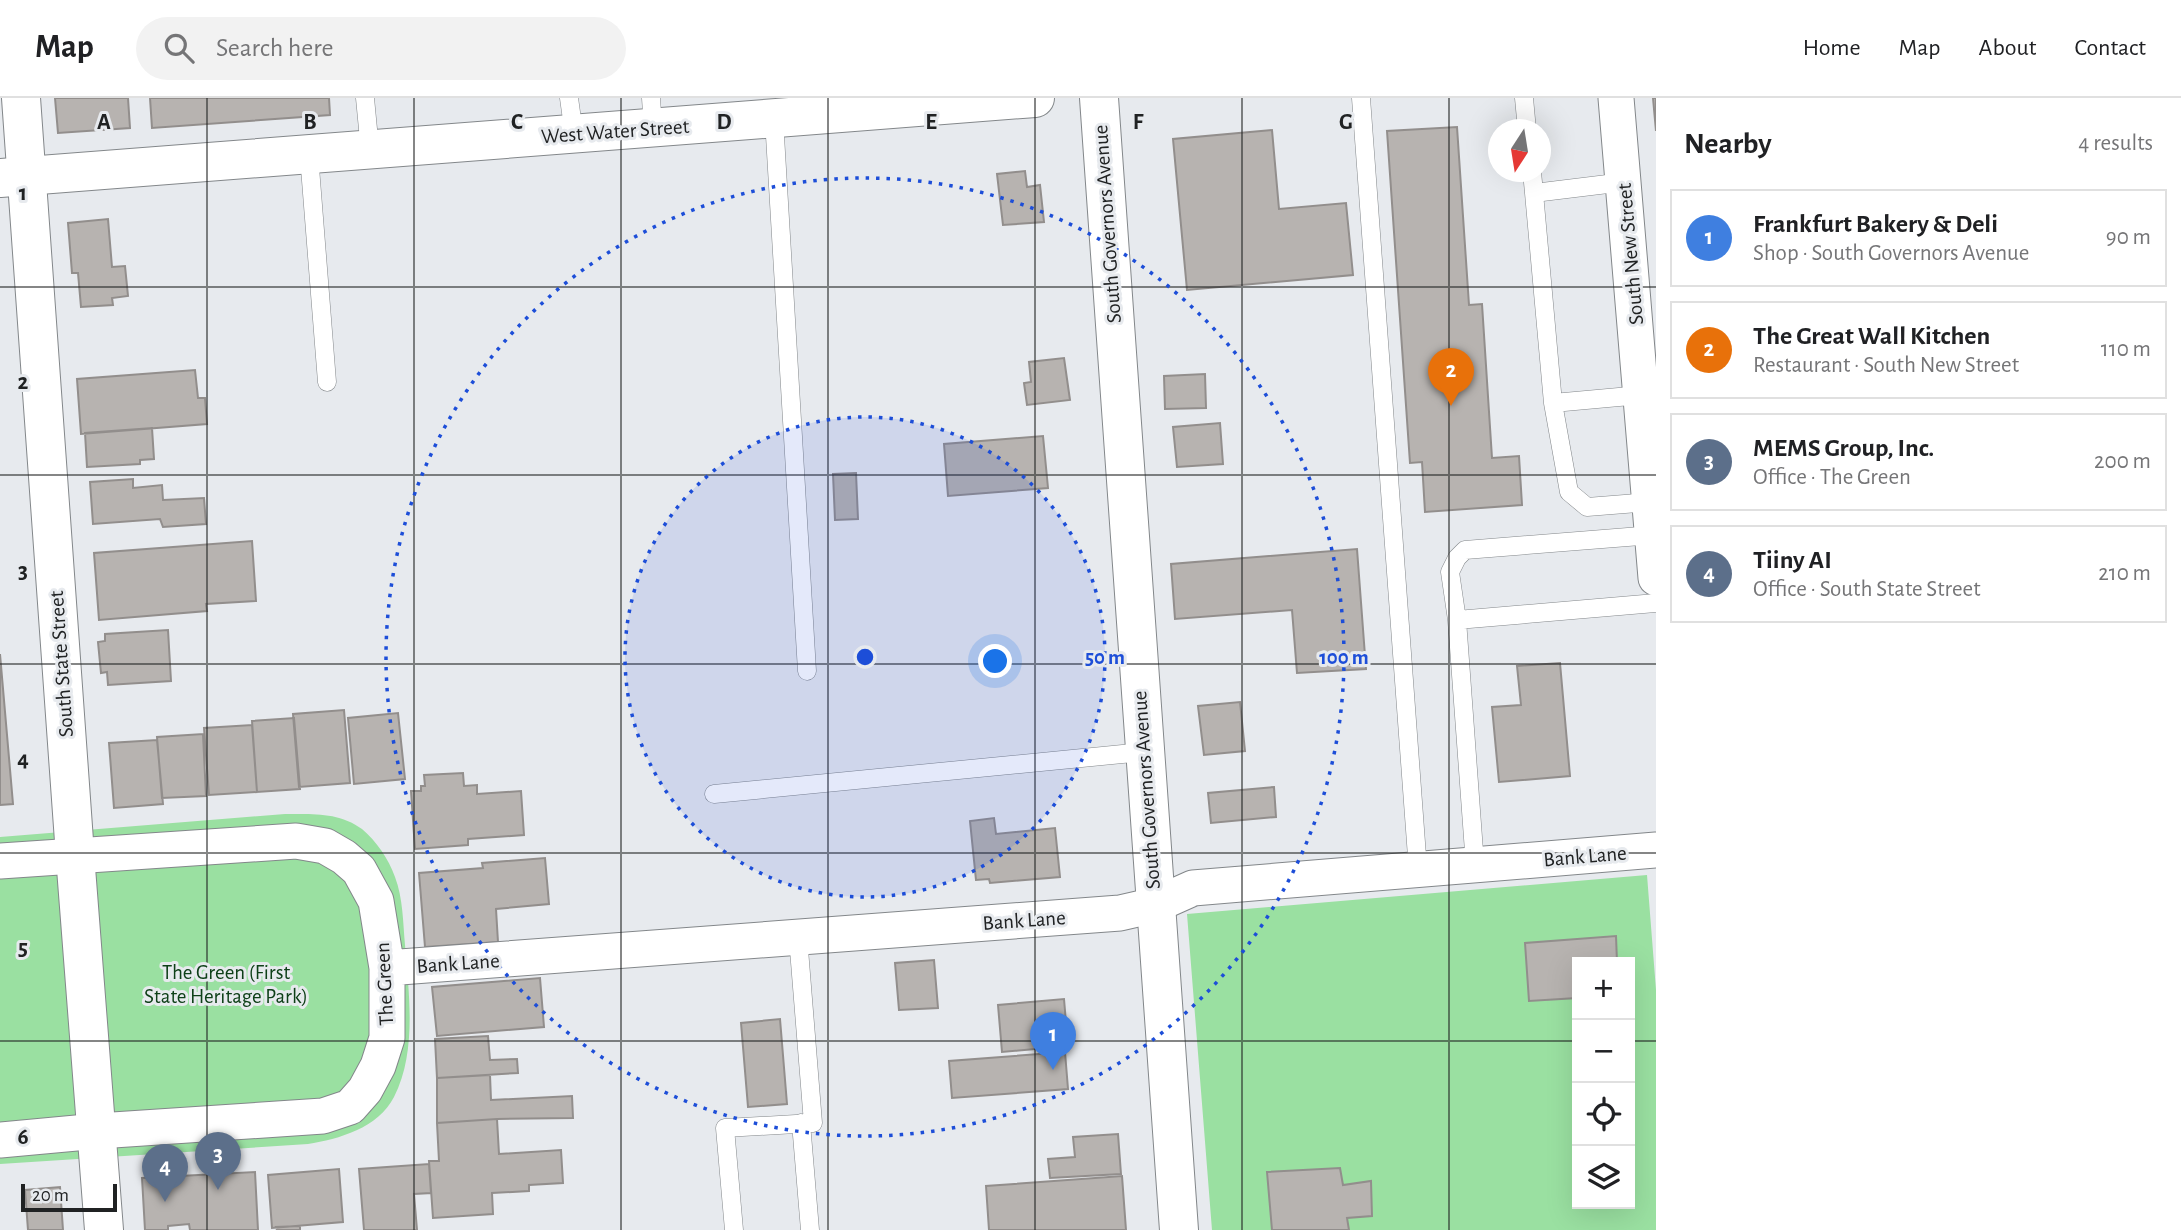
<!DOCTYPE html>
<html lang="en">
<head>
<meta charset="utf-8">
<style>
  :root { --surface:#fff; --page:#f2f2f2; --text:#202124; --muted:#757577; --line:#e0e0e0; --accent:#745b2c }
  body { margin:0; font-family:"Alegreya Sans",sans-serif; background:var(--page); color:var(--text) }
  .controls { position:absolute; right:21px; bottom:21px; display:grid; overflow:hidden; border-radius:0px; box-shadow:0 7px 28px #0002 }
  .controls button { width:63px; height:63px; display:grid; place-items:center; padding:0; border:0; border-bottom:2px solid var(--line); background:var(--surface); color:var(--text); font:35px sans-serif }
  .compass { position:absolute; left:1488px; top:21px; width:63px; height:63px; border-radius:50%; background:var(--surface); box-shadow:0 7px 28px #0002; rotate:192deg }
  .scale { position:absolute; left:21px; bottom:18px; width:96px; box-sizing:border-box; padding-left:7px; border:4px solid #202223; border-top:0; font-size:19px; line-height:24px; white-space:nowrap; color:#202223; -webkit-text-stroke:5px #e7eaee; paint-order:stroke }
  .you { position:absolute; left:996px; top:564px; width:24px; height:24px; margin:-18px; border:5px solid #fff; border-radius:50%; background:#1a73e8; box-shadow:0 0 0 10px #1a73e833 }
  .badge { display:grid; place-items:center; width:46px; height:46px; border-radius:50%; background:var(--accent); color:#fff; font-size:23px; font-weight:700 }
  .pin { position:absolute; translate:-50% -58px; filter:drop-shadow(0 2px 4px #0008) }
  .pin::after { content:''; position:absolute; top:37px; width:24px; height:21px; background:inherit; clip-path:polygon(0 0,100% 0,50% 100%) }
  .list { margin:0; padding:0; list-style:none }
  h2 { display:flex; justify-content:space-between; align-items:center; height:91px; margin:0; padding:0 28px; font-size:30px }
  h2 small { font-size:23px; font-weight:400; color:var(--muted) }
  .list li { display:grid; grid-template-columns:46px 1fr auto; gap:21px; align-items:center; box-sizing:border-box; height:98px; margin:0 14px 14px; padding:0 14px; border:2px solid var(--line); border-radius:0px }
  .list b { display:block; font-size:26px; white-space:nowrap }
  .list p { margin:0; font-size:23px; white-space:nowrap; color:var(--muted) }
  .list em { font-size:23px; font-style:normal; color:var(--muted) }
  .icon { flex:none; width:38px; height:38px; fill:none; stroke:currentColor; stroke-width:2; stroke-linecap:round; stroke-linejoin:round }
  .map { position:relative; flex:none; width:1656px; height:1132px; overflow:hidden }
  header { display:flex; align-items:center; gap:42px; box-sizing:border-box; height:98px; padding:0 35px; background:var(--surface); border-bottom:2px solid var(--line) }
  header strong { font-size:33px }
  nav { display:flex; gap:38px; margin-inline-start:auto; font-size:24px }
  .search { width:490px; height:63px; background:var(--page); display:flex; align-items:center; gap:18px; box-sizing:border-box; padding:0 24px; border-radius:38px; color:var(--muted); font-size:26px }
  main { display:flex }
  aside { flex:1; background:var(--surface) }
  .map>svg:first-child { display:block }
</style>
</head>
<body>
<header>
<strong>Map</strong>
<div class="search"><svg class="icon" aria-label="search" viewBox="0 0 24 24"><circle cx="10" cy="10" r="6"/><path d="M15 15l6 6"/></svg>Search here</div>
<nav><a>Home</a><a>Map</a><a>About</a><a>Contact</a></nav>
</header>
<main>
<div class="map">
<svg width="1656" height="1132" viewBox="0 0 1656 1132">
  <rect width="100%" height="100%" fill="#e7eaee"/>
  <!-- green -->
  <path fill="#9ae0a1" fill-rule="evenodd" d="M285,716C312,716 339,714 362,731C377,744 388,760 395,779C403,800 403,824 405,847C409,896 417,954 394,999C378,1030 339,1041 308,1046L0,1066V739Z
    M1647,777L1656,892V1132H1212L1187,816ZM1577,864H1630V1106H1577Z"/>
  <!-- building -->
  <path fill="#b7b3b0" stroke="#928e8c" stroke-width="2" d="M55,0H128L130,30L58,35Z
    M150,0H329L330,17L152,30Z
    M1653,0H1656V33Z
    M1457,29L1469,207L1482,206L1492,360L1519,358L1522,407L1425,414L1422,364L1410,365L1387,33Z
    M1272,32L1279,111L1346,105L1353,177L1187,192L1173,41Z
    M1025,73L1027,89L1040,87L1044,124L1003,127L997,76Z
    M108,121L112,169L125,168L128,198L112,200L113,207L81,209L78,175H72L68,125Z
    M1064,260L1070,302L1027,307L1024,285L1031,284L1029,264Z
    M195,272L198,300H205L207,326L81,336L77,281Z
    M1205,276L1206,310L1165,311L1164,278Z
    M1220,325L1223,366L1177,369L1173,329Z
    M152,330L154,361L140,362V366L87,369L85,335Z
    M1043,338L1048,390L948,398L944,346Z
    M856,375L858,421L835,422L833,376Z
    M133,381V390L162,387L163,402L204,400L206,426L163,429L160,421L93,426L90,384Z
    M252,443L256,503L206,506L207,513L99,522L94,455Z
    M1357,451L1366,571L1297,575L1292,512L1175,521L1171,466Z
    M168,532L171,583L108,587L107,574L101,575L98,544L105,543V536Z
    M0,556L13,706L0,707Z
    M1560,565L1570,678L1499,684L1492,609L1521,607L1517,568Z
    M1240,604L1245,653L1204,657L1198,608Z
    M344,612L350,685L299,689L293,616Z
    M398,615L405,681L354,686L348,620Z
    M294,620L300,691L257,694L252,623Z
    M252,627L257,694L209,697L204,630Z
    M203,636L206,698L162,700L157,639Z
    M157,642L163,706L114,710L109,645Z
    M463,675L464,688L477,687V696L521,693L524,737L468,741V747L415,751L411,693H421V688H425L424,677Z
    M1274,689L1276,719L1211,725L1208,695Z
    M994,720L996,736L1055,730L1060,779L990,785L989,781L976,782L970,723Z
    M545,760L549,806L496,811L498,844L425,849L419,775L483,770L482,765Z
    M1616,838L1617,864H1577V900L1529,903L1525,845Z
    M934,862L938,910L899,912L895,865Z
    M540,880L544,929L437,938L432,889Z
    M1064,901L1068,948L1002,954L998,907Z
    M780,921L787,1006L748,1009L741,925Z
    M488,938L490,962L517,961L518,975L437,980L435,941Z
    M1065,954L1068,991L952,1000L949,963Z
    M490,977L491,1002L572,998L573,1020L497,1021L437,1025V980Z
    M497,1021L499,1056L561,1052L563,1085L529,1087V1093L492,1095L493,1116L433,1120L429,1063H439L437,1025Z
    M1118,1036L1121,1076L1050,1080L1048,1061L1075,1059L1073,1039Z
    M429,1066L431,1095L414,1096L417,1132H364L359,1071Z
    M1340,1070L1343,1087L1371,1083L1372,1118L1347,1120L1349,1132H1272L1267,1074Z
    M339,1071L343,1124L272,1130L268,1077Z
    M255,1074L258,1132H190L189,1126L168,1128V1132H145L142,1080Z
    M1122,1078L1126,1132H989L986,1088Z
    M60,1089L63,1132H28L25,1092Z
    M300,1128V1132H277L276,1129Z"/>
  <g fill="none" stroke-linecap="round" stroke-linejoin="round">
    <defs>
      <path id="lane" d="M365,0L370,52
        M569,0L574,36
        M651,0L653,30
        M1361,0L1418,772
        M1524,0L1527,32
        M774,21L807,573
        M309,57L327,284
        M1532,74L1534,95
        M1624,84L1534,95L1553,305L1569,394L1587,409L1650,404
        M1553,305L1641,297
        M1457,522L1656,505
        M714,696L1143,654
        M1475,767L1457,522L1450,474L1457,460L1465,452L1653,437
        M801,1025L810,1132
        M734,1132L725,1030L813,1025L798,839"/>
      <path id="street" d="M1616,0L1656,480
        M0,763L296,743L325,748L344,759L359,772L376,803L387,870V940L378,968L365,992L350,1009L323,1018L98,1033L0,1042
        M387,870L1120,815L1155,807L1193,790L1656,752"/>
      <path id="secondary" d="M1099,0L1179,1132
        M0,80L1035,0"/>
      <path id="primary" d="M21,0L75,757L104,1132"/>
    </defs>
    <!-- lane casing -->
    <use href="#lane" stroke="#83878a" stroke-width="19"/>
    <!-- street casing -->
    <use href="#street" stroke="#83878a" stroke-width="37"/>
    <!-- secondary casing -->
    <use href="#secondary" stroke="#83878a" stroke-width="40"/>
    <!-- primary casing -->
    <use href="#primary" stroke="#83878a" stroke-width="40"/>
    <!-- lane -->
    <use href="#lane" stroke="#fff" stroke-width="18"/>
    <!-- street -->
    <use href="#street" stroke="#fff" stroke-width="35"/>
    <!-- secondary -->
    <use href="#secondary" stroke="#fff" stroke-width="38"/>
    <!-- primary -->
    <use href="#primary" stroke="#fff" stroke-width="38"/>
  </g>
  <!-- grid -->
  <path fill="none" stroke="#202223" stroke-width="2" stroke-opacity="0.55" d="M207,0V1132M414,0V1132M621,0V1132M828,0V1132M1035,0V1132M1242,0V1132M1449,0V1132M0,189H1656M0,377H1656M0,566H1656M0,755H1656M0,943H1577M1630,943H1656"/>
  <!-- distance rings -->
  <circle cx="865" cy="559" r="240" fill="#1d4ed8" fill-opacity=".12"/>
  <g fill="none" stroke="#1d4ed8" stroke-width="3.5" stroke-dasharray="3.5 7">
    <circle cx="865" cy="559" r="240"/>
    <circle cx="865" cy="559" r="479"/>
  </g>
  <g text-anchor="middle" stroke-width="6" stroke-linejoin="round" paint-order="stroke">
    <!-- street labels -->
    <g font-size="21" fill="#202223" stroke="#e7eaee">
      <text transform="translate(615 33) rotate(-4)" y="7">West Water Street</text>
      <text transform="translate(1107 126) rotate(-94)" y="7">South Governors Avenue</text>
      <text transform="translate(1630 156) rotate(-95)" y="7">South New Street</text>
      <text transform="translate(61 566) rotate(-94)" y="7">South State Street</text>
      <text transform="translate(1146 692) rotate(-94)" y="7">South Governors Avenue</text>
      <text transform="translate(1585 758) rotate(-5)" y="7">Bank Lane</text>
      <text transform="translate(1024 822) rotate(-4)" y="7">Bank Lane</text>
      <text transform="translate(458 865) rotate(-4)" y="7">Bank Lane</text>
      <text transform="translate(384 886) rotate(-93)" y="7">The Green</text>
    </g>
    <!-- park labels -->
    <g font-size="21" fill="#0e4018" stroke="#e7eaee">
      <text x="226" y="881">The Green (First<tspan x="226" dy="24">State Heritage Park)</tspan></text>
    </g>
  </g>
  <g font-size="23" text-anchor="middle" font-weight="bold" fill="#202223" stroke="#e7eaee" stroke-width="6" stroke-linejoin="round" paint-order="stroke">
    <text x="104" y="31">A</text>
    <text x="310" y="31">B</text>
    <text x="517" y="31">C</text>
    <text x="724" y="31">D</text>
    <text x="931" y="31">E</text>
    <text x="1138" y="31">F</text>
    <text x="1346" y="31">G</text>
    <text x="23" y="102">1</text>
    <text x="23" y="291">2</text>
    <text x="23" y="480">3</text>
    <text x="23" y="668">4</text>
    <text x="23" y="857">5</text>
    <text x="23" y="1046">6</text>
  </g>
  <circle cx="865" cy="559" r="10" fill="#1d4ed8" stroke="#e7eaee" stroke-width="3.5"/>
  <g font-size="21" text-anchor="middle" font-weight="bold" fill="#1d4ed8" stroke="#e7eaee" stroke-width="6" stroke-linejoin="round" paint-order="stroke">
    <text x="1105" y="566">50 m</text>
    <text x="1344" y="566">100 m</text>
  </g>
</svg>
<div class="controls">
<button>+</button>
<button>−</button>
<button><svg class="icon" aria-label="locate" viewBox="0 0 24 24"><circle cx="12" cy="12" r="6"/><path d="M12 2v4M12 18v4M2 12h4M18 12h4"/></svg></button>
<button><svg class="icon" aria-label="layers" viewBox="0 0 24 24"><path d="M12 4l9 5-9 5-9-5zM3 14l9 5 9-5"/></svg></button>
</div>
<svg class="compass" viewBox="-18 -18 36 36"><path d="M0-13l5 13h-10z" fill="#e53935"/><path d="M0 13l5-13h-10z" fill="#757577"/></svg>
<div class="scale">20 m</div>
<div class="you"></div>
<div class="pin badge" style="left:1053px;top:972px;background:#3f7fe0">1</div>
<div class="pin badge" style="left:1451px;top:308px;background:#e8710a">2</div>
<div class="pin badge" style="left:218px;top:1092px;background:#5c6f8a">3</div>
<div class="pin badge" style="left:165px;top:1104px;background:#5c6f8a">4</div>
</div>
<aside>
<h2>Nearby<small>4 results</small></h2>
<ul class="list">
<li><span class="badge" style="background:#3f7fe0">1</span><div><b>Frankfurt Bakery &amp; Deli</b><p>Shop · South Governors Avenue</p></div><em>90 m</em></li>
<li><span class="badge" style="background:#e8710a">2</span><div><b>The Great Wall Kitchen</b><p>Restaurant · South New Street</p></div><em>110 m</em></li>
<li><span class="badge" style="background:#5c6f8a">3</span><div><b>MEMS Group, Inc.</b><p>Office · The Green</p></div><em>200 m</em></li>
<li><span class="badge" style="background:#5c6f8a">4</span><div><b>Tiiny AI</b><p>Office · South State Street</p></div><em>210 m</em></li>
</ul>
</aside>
</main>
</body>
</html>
